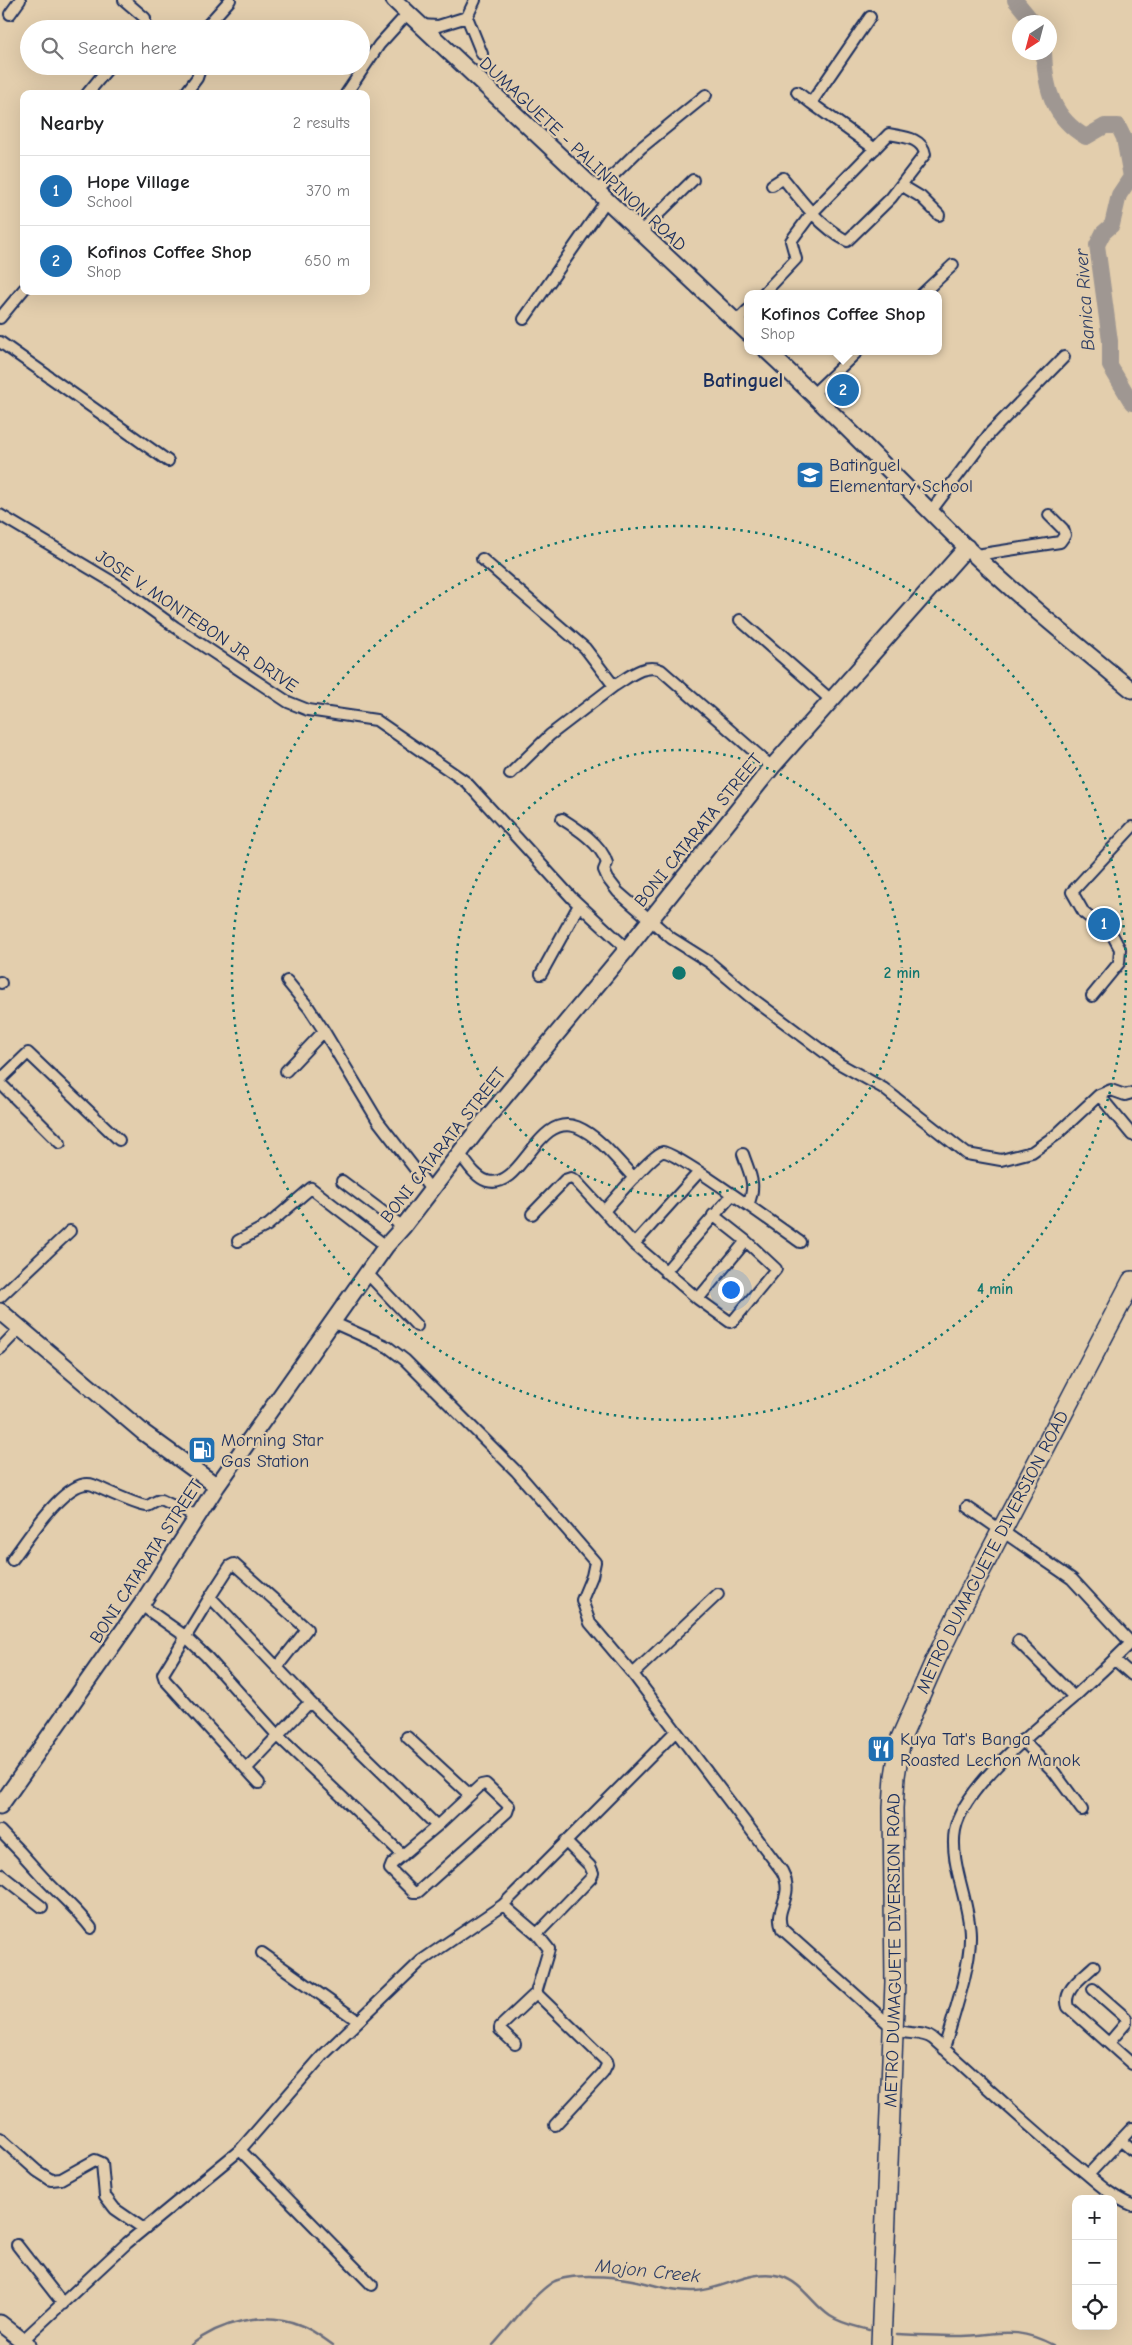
<!DOCTYPE html>
<html lang="en">
<head>
<meta charset="utf-8">
<style>
  :root { --surface:#fff; --page:#f6f6f6; --text:#202124; --muted:#757577; --line:#e0e0e0; --accent:#1f6fb2 }
  body { margin:0; font-family:"Comic Neue",sans-serif; background:var(--page); color:var(--text) }
  .controls { position:absolute; right:15px; bottom:15px; display:grid; overflow:hidden; border-radius:10px; box-shadow:0 5px 20px #0002 }
  .controls button { width:45px; height:45px; display:grid; place-items:center; padding:0; border:0; border-bottom:1px solid var(--line); background:var(--surface); color:var(--text); font:25px sans-serif }
  .compass { position:absolute; left:1012px; top:15px; width:45px; height:45px; border-radius:50%; background:var(--surface); box-shadow:0 5px 20px #0002; rotate:216deg }
  .you { position:absolute; left:730px; top:1289px; width:18px; height:18px; margin:-12px; border:4px solid #fff; border-radius:50%; background:#1a73e8; box-shadow:0 0 0 8px #1a73e833 }
  .badge { display:grid; place-items:center; width:32px; height:32px; border-radius:50%; background:var(--accent); color:#fff; font-size:16px; font-weight:700 }
  .pin { position:absolute; translate:-50% -50%; border:2px solid #fff; box-shadow:0 1px 5px #0006 }
  .popup { position:absolute; left:744px; top:290px; width:198px; height:65px; box-sizing:border-box; display:grid; place-content:center; border-radius:10px; background:var(--surface); filter:drop-shadow(0 1px 4px #0005); font-size:16px; white-space:nowrap; color:var(--muted) }
  .popup b { font-size:19px; color:var(--text) }
  .popup::after { content:''; position:absolute; left:50%; top:100%; margin-left:-10px; border:10px solid transparent; border-top-color:var(--surface) }
  .list { margin:0; padding:0; list-style:none }
  h2 { display:flex; justify-content:space-between; align-items:center; height:65px; margin:0; padding:0 20px; font-size:21px }
  h2 small { font-size:16px; font-weight:400; color:var(--muted) }
  .list li { display:grid; grid-template-columns:32px 1fr auto; gap:15px; align-items:center; box-sizing:border-box; height:70px; padding:0 20px; border-top:1px solid var(--line) }
  .list b { display:block; font-size:19px; white-space:nowrap }
  .list p { margin:0; font-size:16px; white-space:nowrap; color:var(--muted) }
  .list em { font-size:16px; font-style:normal; color:var(--muted) }
  .icon { flex:none; width:28px; height:28px; fill:none; stroke:currentColor; stroke-width:2; stroke-linecap:round; stroke-linejoin:round }
  .map { position:relative; flex:none; width:1132px; height:2345px; overflow:hidden }
  .search { position:absolute; background:var(--surface); box-shadow:0 5px 20px #0002; left:20px; top:20px; width:350px; height:55px; display:flex; align-items:center; gap:12px; box-sizing:border-box; padding:0 18px; border-radius:28px; color:var(--muted); font-size:19px }
  .panel { position:absolute; background:var(--surface); box-shadow:0 5px 20px #0002; left:20px; top:90px; width:350px; height:205px; border-radius:10px }
  .map>svg:first-child { display:block }
</style>
</head>
<body>
<div class="map">
<svg width="1132" height="2345" viewBox="0 0 1132 2345">
  <rect width="100%" height="100%" fill="#e3cead"/>
  <filter id="ink" filterUnits="userSpaceOnUse"><feTurbulence type="fractalNoise" baseFrequency=".02" numOctaves="2"/><feDisplacementMap in="SourceGraphic" scale="10" xChannelSelector="R" yChannelSelector="G"/><feConvolveMatrix kernelMatrix="1 2 1 2 8 2 1 2 1" color-interpolation-filters="sRGB"/></filter>
  <g filter="url(#ink)">
    <g fill="none" stroke-linecap="round" stroke-linejoin="round">
      <!-- stream -->
      <path stroke="#6a6d7d" stroke-width="2.5" d="M897,2334C919,2335 941,2336 963,2336C1000,2334 1017,2326 1053,2345
        M191,2345C220,2322 264,2310 300,2325C312,2329 323,2338 333,2345
        M493,2345C510,2327 533,2294 553,2282C571,2273 613,2276 632,2280C653,2284 674,2292 695,2291C724,2290 750,2268 780,2276C802,2282 812,2304 830,2316C842,2324 855,2326 869,2330"/>
      <!-- river -->
      <path stroke="#9f9792" stroke-width="16" d="M1015,0L1033,22
        M1044,52C1045,89 1053,118 1086,137L1105,126H1118L1124,138L1131,177L1119,195L1112,225L1103,233L1097,245L1110,341V366L1132,403"/>
      <defs>
        <path id="street" d="M124,0L145,18V22L140,29
          M475,0L467,17L482,54
          M10,14L20,0
          M870,17L811,103L875,149
          M420,25L438,26L467,17
          M204,29L230,0
          M797,92L811,103
          M87,94L110,66
          M185,94L197,78L201,66
          M346,94L379,45L408,13
          M901,185L921,197L939,215
          M596,192L642,147L706,95
          M639,233L693,180
          M763,294L796,259L791,241L811,214L889,134C902,137 922,137 925,154L891,198L847,241C820,226 802,202 783,178L772,185
          M922,294L953,265
          M0,318L24,289
          M524,319L606,201
          M736,322L748,310
          M0,342L168,461
          M813,394L858,351
          M931,511L990,433L1064,357
          M0,515L116,584L175,627L288,702L308,710L376,720L466,782L572,898L627,949
          M976,555L1060,542L1065,535L1063,529L1049,515
          M482,559L585,648L614,686C629,677 644,663 661,670L772,767
          M740,620L831,700
          M510,774L550,735L614,686
          M562,819C578,829 601,844 607,863L604,870L608,879L618,892L671,938L709,962L749,996L840,1064L883,1088L967,1154L1001,1160L1032,1152L1056,1135L1099,1095L1111,1090L1125,1095L1132,1093
          M541,974L579,905
          M287,981L309,1008L324,1031
          M0,982L1,983
          M1092,996L1119,963L1120,949L1113,936L1084,913L1072,892L1132,827
          M286,1071L324,1031L378,1121L432,1191
          M0,1080L28,1053L119,1140
          M0,1083L60,1143
          M1099,1095L1132,1135
          M460,1154C467,1163 475,1177 487,1181C522,1191 536,1112 577,1127C599,1136 618,1161 634,1178
          M743,1154C750,1175 757,1184 748,1205
          M342,1181L403,1227
          M604,1211C613,1201 654,1153 663,1152C674,1151 783,1230 800,1242
          M532,1214L565,1180L571,1178L575,1180L634,1244L698,1299L730,1322L734,1320L776,1269L746,1241L713,1215
          M238,1241L268,1225L311,1188L386,1246
          M634,1244L699,1172
          M366,1272L417,1326
          M665,1272L732,1195
          M0,1297L70,1231
          M698,1299L746,1241
          M332,1322L388,1347L405,1360L516,1471L595,1562L592,1576L582,1600L590,1623L633,1674L782,1871C796,1898 773,1907 782,1929L894,2029C907,2036 921,2030 933,2039C981,2081 1026,2125 1076,2165C1093,2179 1111,2197 1132,2205
          M0,1349L19,1329
          M967,1507L1072,1579L1131,1643
          M12,1560C26,1542 67,1475 93,1485C103,1489 138,1506 147,1506C152,1505 156,1500 161,1500L197,1517
          M210,1597L230,1566L234,1564L307,1629L277,1667
          M141,1605L185,1636L206,1656L278,1736L403,1855
          M1018,1641L1074,1697
          M1115,1660L1132,1675
          M633,1674L718,1594
          M407,1737L470,1795
          M1022,1740L1054,1772L1082,1810
          M246,1769L310,1702
          M259,1783L165,1680L163,1674L210,1597L310,1702L437,1826
          M486,1784L509,1806L507,1812L418,1892H413L390,1869L392,1864L437,1826L481,1785Z
          M0,1831C14,1845 27,1859 40,1874C57,1893 76,1908 91,1928
          M0,1874L42,1907
          M503,1905L537,1934L549,1949L536,1993L500,2027V2030L515,2044
          M537,1934L591,1878L593,1873L590,1866L565,1841
          M262,1953L358,2021
          M1094,1966C1083,1977 1062,1990 1068,2007L1132,2064
          M1093,1989L1126,2018V2023L1109,2043
          M536,1993L606,2061L607,2065L603,2073L555,2125
          M944,2049C953,2017 971,1966 970,1935C970,1902 949,1863 955,1830C963,1786 1040,1726 1074,1697C1094,1679 1113,1661 1132,1642
          M0,2138L37,2171L51,2180L61,2179L95,2160L102,2163L105,2196L115,2209L144,2229
          M1120,2140L1132,2150
          M240,2150L372,2285
          M1088,2175L1132,2128
          M17,2245L63,2304
          M23,2340L127,2243L240,2150L322,2056L421,1961L503,1905L676,1731"/>
        <path id="secondary" d="M394,0L748,333
          M767,351C835,414 899,481 965,546C1018,597 1076,644 1132,690
          M0,1311L144,1433L217,1486
          M0,1806L141,1605L217,1486L386,1246L403,1227L482,1124L627,949L772,767L967,547
          M0,2323L28,2345"/>
        <g id="highway">
          <path id="s1" d="M881,2345L895,1982L893,1808L895,1776L901,1738L936,1659L958,1614L1132,1281"/>
        </g>
      </defs>
      <!-- street casing -->
      <use href="#street" stroke="#1b2f5e" stroke-width="14"/>
      <!-- secondary casing -->
      <use href="#secondary" stroke="#1b2f5e" stroke-width="19"/>
      <!-- highway casing -->
      <use href="#highway" stroke="#1b2f5e" stroke-width="22"/>
      <!-- street -->
      <use href="#street" stroke="#e3cead" stroke-width="10"/>
      <!-- secondary -->
      <use href="#secondary" stroke="#e3cead" stroke-width="15"/>
      <!-- highway -->
      <use href="#highway" stroke="#e3cead" stroke-width="19"/>
    </g>
  </g>
  <!-- distance rings -->
  <g fill="none" stroke="#0f766e" stroke-width="2.5" stroke-dasharray="2.5 5">
    <circle cx="679" cy="973" r="223"/>
    <circle cx="679" cy="973" r="447"/>
  </g>
  <!-- icons -->
  <defs>
    <symbol id="school-square" viewBox="-11 -11 22 22"><rect x="-9" y="-9" width="18" height="18" rx="4" fill="#1f6fb2" stroke="#e3cead"/><path d="M0-5L7-2L0 1L-7-2ZM-4 1L0 2.5L4 1V4Q0 6-4 4Z" fill="#fff"/></symbol>
    <symbol id="fuel-square" viewBox="-11 -11 22 22"><rect x="-9" y="-9" width="18" height="18" rx="4" fill="#1f6fb2" stroke="#e3cead"/><path d="M-5.5-6h7V0h2V4h1.3V-2.5L3-4.5l.8-.8L6-3V5H2.5V1h-1V6h-7ZM-4.2-4.7v3.2H.2V-4.7Z" fill="#fff"/></symbol>
    <symbol id="restaurant-square" viewBox="-11 -11 22 22"><rect x="-9" y="-9" width="18" height="18" rx="4" fill="#1f6fb2" stroke="#e3cead"/><path d="M-5-6h1v4h1v-4h1v4h1v-4h1v5L-1.5 .5V6h-2V.5L-5-1ZM5-6V6H3V1.5H1.5Q1.5-4 5-6Z" fill="#fff"/></symbol>
  </defs>
  <g fill-rule="evenodd">
    <use href="#school-square" x="794" y="459" width="32" height="32"/>
    <use href="#fuel-square" x="186" y="1434" width="32" height="32"/>
    <use href="#restaurant-square" x="865" y="1733" width="32" height="32"/>
  </g>
  <g text-anchor="middle" stroke-width="4.5" stroke-linejoin="round" paint-order="stroke">
    <!-- street labels -->
    <g font-size="18" fill="#1b2f5e" stroke="#e3cead">
      <text transform="translate(583 154) rotate(43)" y="6">DUMAGUETE - PALINPINON ROAD</text>
      <text transform="translate(197 621) rotate(34)" y="6">JOSE V. MONTEBON JR. DRIVE</text>
      <text transform="translate(698 830) rotate(-51)" y="6">BONI CATARATA STREET</text>
      <text transform="translate(443 1145) rotate(-52)" y="6">BONI CATARATA STREET</text>
      <text dy="6" stroke="none"><textPath href="#s1" startOffset="815">METRO DUMAGUETE DIVERSION ROAD</textPath></text>
      <text transform="translate(146 1561) rotate(-57)" y="6">BONI CATARATA STREET</text>
      <text dy="6" stroke="none"><textPath href="#s1" startOffset="395">METRO DUMAGUETE DIVERSION ROAD</textPath></text>
    </g>
    <!-- poi labels -->
    <g font-size="18" fill="#1b2f5e" stroke="#e3cead" text-anchor="start">
      <text x="829" y="471">Batinguel<tspan x="829" dy="21">Elementary School</tspan></text>
      <text x="221" y="1446">Morning Star<tspan x="221" dy="21">Gas Station</tspan></text>
      <text x="900" y="1745">Kuya Tat's Banga<tspan x="900" dy="21">Roasted Lechon Manok</tspan></text>
    </g>
    <!-- water labels -->
    <g font-size="19" font-style="italic" fill="#2f3f66" stroke="#e3cead">
      <text transform="translate(1084 300) rotate(-94)" y="7">Banica River</text>
      <text transform="translate(648 2270) rotate(6)" y="7">Mojon Creek</text>
    </g>
    <!-- quarter labels -->
    <g font-size="20" font-weight="bold" fill="#1b2f5e" stroke="#e3cead">
      <text x="743" y="387">Batinguel</text>
    </g>
  </g>
  <circle cx="679" cy="973" r="8" fill="#0f766e" stroke="#e3cead" stroke-width="2.5"/>
  <g font-size="15" text-anchor="middle" font-weight="bold" fill="#0f766e" stroke="#e3cead" stroke-width="4.5" stroke-linejoin="round" paint-order="stroke">
    <text x="902" y="978">2 min</text>
    <text x="995" y="1294">4 min</text>
  </g>
</svg>
<div class="controls">
<button>+</button>
<button>−</button>
<button><svg class="icon" aria-label="locate" viewBox="0 0 24 24"><circle cx="12" cy="12" r="6"/><path d="M12 2v4M12 18v4M2 12h4M18 12h4"/></svg></button>
</div>
<svg class="compass" viewBox="-18 -18 36 36"><path d="M0-13l5 13h-10z" fill="#e53935"/><path d="M0 13l5-13h-10z" fill="#757577"/></svg>
<div class="you"></div>
<div class="pin badge" style="left:1104px;top:924px">1</div>
<div class="pin badge" style="left:843px;top:390px">2</div>
<div class="popup"><b>Kofinos Coffee Shop</b>Shop</div>
<div class="search"><svg class="icon" aria-label="search" viewBox="0 0 24 24"><circle cx="10" cy="10" r="6"/><path d="M15 15l6 6"/></svg>Search here</div>
<section class="panel">
<h2>Nearby<small>2 results</small></h2>
<ul class="list">
<li><span class="badge">1</span><div><b>Hope Village</b><p>School</p></div><em>370 m</em></li>
<li><span class="badge">2</span><div><b>Kofinos Coffee Shop</b><p>Shop</p></div><em>650 m</em></li>
</ul>
</section>
</div>
</body>
</html>
